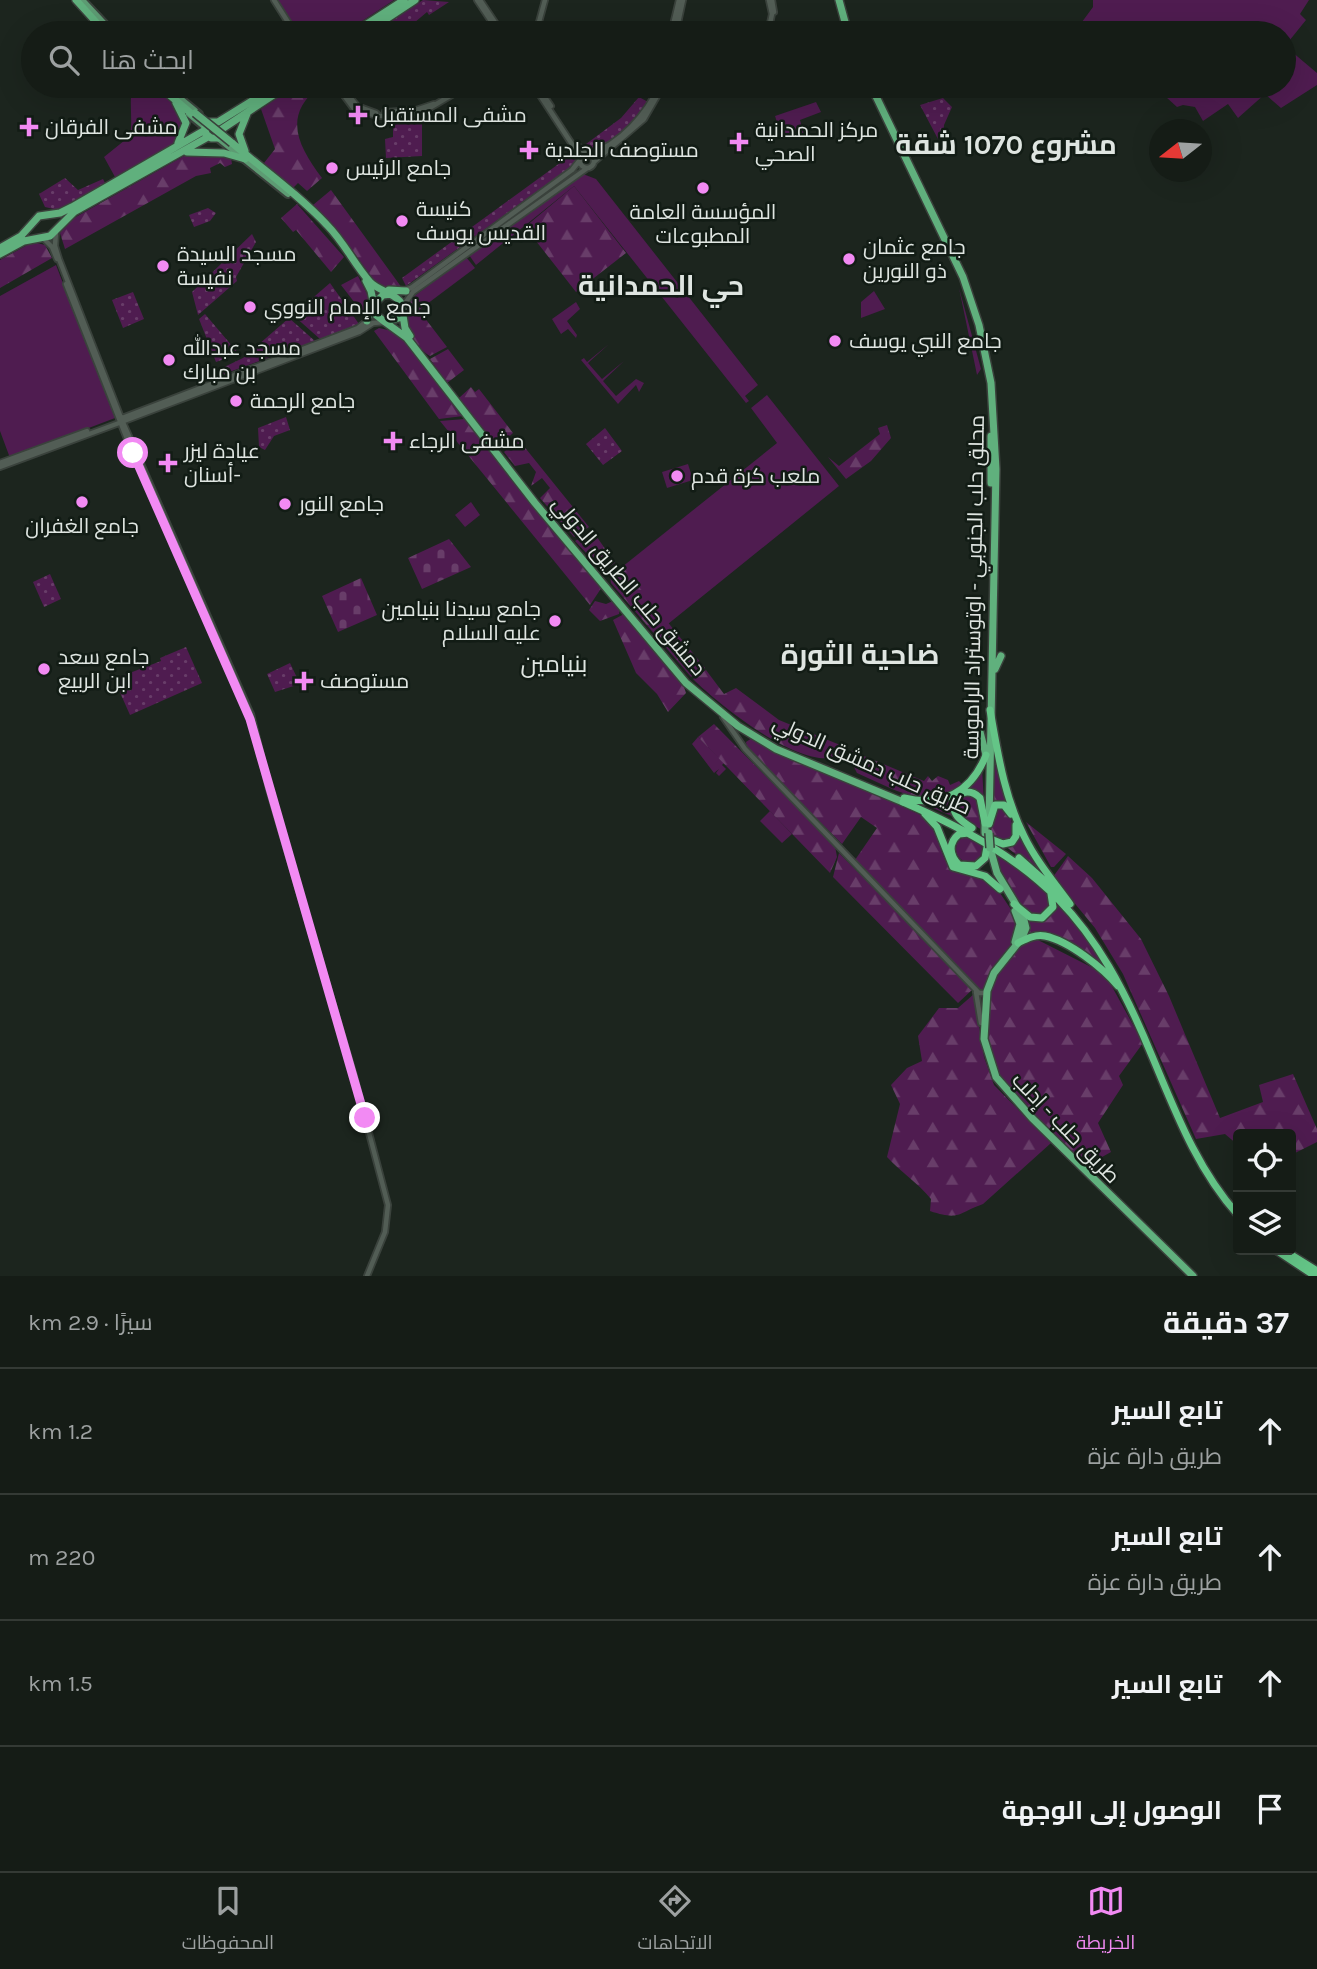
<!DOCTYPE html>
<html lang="ar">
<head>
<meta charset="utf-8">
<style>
  :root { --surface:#151c16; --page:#222923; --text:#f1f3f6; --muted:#9da1a1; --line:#343a35; --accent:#f28af3 }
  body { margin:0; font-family:Karla,Cairo,sans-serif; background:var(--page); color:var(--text); direction:rtl }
  .controls { position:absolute; right:21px; bottom:21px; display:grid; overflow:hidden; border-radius:7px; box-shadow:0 7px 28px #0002 }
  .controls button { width:63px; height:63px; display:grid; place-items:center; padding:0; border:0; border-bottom:2px solid var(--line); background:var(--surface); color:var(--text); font:35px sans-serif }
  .compass { position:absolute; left:1149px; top:119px; width:63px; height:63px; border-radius:50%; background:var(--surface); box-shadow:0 7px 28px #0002; rotate:253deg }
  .stop { position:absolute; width:21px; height:21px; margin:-16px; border:5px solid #f28af3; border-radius:50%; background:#fff }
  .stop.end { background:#f28af3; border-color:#fff; box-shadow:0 2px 7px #0008 }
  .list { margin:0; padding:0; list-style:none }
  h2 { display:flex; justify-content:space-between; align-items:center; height:91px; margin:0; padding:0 28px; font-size:30px }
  h2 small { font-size:23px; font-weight:400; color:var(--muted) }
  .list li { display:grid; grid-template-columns:46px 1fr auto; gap:21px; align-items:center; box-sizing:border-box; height:126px; padding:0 28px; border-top:2px solid var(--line) }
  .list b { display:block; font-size:26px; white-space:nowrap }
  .list p { margin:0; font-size:23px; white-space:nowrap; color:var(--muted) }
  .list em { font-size:23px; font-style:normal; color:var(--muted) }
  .icon { flex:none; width:38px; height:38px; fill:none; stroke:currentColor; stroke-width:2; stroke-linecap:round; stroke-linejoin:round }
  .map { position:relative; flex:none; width:1317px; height:1276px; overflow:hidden; direction:ltr }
  .search { position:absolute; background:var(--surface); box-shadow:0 7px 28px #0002; left:21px; right:21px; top:21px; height:77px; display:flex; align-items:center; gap:18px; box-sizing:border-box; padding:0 24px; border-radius:38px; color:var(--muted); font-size:26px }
  .sheet { height:595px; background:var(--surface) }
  nav { display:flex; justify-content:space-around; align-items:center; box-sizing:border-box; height:98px; border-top:2px solid var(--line); background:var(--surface); font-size:19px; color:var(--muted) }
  nav a { display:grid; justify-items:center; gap:4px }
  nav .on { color:var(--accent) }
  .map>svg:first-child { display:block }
</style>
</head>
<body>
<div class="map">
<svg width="1317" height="1276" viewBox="0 0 1317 1276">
  <defs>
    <pattern id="forest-firs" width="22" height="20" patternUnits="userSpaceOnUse" patternTransform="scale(1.75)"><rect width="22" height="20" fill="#4f1c50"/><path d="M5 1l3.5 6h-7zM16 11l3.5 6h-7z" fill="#683d69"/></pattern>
    <pattern id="cemetery-stones" width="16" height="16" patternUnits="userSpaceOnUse" patternTransform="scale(1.75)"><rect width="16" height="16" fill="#4f1c50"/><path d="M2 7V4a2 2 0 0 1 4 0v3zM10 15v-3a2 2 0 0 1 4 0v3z" fill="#683d69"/></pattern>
    <pattern id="park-dots" width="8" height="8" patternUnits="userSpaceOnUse" patternTransform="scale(1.75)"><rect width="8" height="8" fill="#4f1c50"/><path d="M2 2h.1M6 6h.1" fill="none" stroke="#683d69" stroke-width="1.8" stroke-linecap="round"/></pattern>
  </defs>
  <rect width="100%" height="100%" fill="#1c251e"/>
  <!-- grass -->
  <path fill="#4f1c50" d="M277,0H394L344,33H297Z
    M1093,0H1309L1300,14L1306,20L1285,46L1317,73V85L1281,108L1265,94L1238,118L1228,104L1203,121L1195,107L1183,105L1177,107L1154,86H1284V33H1089L1079,26L1093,7Z
    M140,86H154L173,102L184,122L174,144L115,177L104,157L130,136C133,119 129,106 132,89L137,91Z
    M816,102L821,112L800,120L804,135L782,138L775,116Z
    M583,174L596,179L758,385L745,396L749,401L746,403L574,186L476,265L469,255Z
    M466,257L475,268L419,310L411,300L413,297Z
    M56,265L115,418L10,458L0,431V296Z
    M959,288L981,369L977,375Z
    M874,291L885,309L861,318V302Z
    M576,302L580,309L567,321L577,335L576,338L568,329L561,334L552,319Z
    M609,344L588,363L602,379L624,361L603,381L616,396L636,379L644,383L639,392L636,385L618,404L581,360L584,358L587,362Z
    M767,395L839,486L668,624L622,567L777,443L751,408Z
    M688,464L693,480L667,488L662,472Z
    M471,502L480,515L465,527L455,515Z
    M698,737L724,763L722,765L726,769L719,776L716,773L719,769L714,773L692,744Z
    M982,768L984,802L954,817L921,803L943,802Z
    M770,811L792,834L782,843L760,821Z"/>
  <!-- forest -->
  <path fill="url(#forest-firs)" d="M295,86H320C281,116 299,147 322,178L307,191L298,183L293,188L264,163L275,149L261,109Z
    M193,154L231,158L232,164L225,167L220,163L210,168L211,173L196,176L65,249L60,233L67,222L184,156Z
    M574,186L626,253L576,292L525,227Z
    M331,190L402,288H386L376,283L344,239L313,205Z
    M297,204L344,257L331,272L296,230L293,232L281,218Z
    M33,242L45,245L52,258L0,288V260Z
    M358,276L370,300L365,316L341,285Z
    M411,300L447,347L430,356C413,345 399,319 411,300Z
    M379,328L397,332L405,339L463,416L439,419L374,331Z
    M448,349L464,370L447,383L430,359Z
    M471,387L475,392L479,389L513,433L502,443L494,442L459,398Z
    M465,419L602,587L590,605L440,421Z
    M887,425L891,438L871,461L846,479L828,457L839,466L880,434L878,428Z
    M518,439L589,527L574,537L540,498L550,488L542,478L531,486L536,472L529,463L515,466L504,452Z
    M592,530L615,563L603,571L575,541Z
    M622,566L705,668L691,677L611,583L610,575Z
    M595,601L606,604L613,601L620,609L619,614L600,621L589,610Z
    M624,614L684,687L686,693L668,712L657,694L636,673L613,620Z
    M706,670L724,694L736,688L779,720L845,747L836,757C798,768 719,705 693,679Z
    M714,724L835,846L837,857L830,873L698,737Z
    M992,734L1002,785L1049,880L1004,845H1009L1017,825L1005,803L991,804Z
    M752,738L925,817C940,832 938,853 951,869L984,879L998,890L1018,920L1016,938L992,968L981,999L974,983L855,860L877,828L861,817L842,844L747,748L746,742Z
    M852,751L924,781L928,776L932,781L938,776L948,780L950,785L959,781L962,784C928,813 892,788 857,773L852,763Z
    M965,793L979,799L984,831L958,816L956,798Z
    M1000,805L1010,815L1015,836L1006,842L991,836L992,812Z
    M1026,822L1066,854L1054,867H1051Z
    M956 849a13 13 0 1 1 26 0a13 13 0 1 1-26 0Z
    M993,848L1051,897L1050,911L1036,918C1007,895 1004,882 993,848Z
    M839,853L973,989L958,1003L833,877Z
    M1068,856L1092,878L1141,939L1169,996L1220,1118L1263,1102L1259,1085L1293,1074L1317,1129V1142L1291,1155V1134H1238V1145L1225,1134L1196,1139L1123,974L1095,928L1053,877Z
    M1056,899L1085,933L1111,974L1052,937H1025V915L1035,921C1049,919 1054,913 1056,899Z
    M1036,939L1095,969L1110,983L1143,1043L1119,1076L1123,1085L1098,1123L1111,1152L1084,1167C1029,1113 973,1080 990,994C995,968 1010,948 1036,939Z
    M974,994L984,1057L994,1085L1051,1143L983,1204C958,1213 960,1221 930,1211L931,1199C918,1183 901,1172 887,1157L900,1104L891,1085L907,1068L922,1061L918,1036L939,1008H958Z"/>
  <!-- cemetery -->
  <path fill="url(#cemetery-stones)" d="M449,539L471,567L422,589L408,558Z
    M361,578L377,615L338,632L322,596Z"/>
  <!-- park -->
  <path fill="url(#park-dots)" d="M423,0L449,2L429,15L427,12L402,33H373Z
    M639,97L648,102C635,120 609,151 586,151L582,147L621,118Z
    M943,98L952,107L944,125L943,139H938L920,105Z
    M393,117H422V156L386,158L385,139L393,137Z
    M575,152L578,155L575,164L406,286L402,278Z
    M65,178L78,190L103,179L105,183L58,210L45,207L39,194Z
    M208,208L216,213L210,221L194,227L189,215Z
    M252,234L256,242L236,277L237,281L198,315L192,292Z
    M330,283L359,324L320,339L293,315Z
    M133,292L144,319L123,328L112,300Z
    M205,314L238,353V354L216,362L199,319Z
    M289,318L315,341L221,375L220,369L243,358Z
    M286,417L290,430L274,436L265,450L259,447L258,428Z
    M605,428L622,451L603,465L586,444Z
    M50,574L61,599L44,607L33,582Z
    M186,647L202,683L130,715L114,679L161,661L160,658Z
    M290,663L300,684L275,692L267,674Z"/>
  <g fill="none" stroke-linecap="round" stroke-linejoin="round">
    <defs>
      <path id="secondary" d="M274,0L295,33
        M477,0L499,33
        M480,0L502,33
        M772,0L774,12
        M678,23L683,0
        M679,26L675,28L673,25L679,0
        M536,33L545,0
        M768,33L772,14L769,0
        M337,86L354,109L377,116L421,113L467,86
        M341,86L357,106L376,113
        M534,86L581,158
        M540,90L551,106
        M385,112L416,110L434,104
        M577,145L587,154
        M580 161a7 7 0 1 1 14 0a7 7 0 1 1-14 0Z
        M590,154C620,144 647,114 659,86
        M595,161L644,119L663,86
        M56,231L55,246L59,259L121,418L250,712
        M43,238L52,247L57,259
        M66,284L129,444
        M392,294L411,288L572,170L580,160
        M403,306L413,292L586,169
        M122,418L358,328L368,320
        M124,421L359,332L373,323L384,322
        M0,463L87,431
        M0,467L119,423
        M188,577L201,608
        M222,654L247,712
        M251,714L269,789L354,1076L388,1205L385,1232L367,1276
        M723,717L745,749L979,993H984
        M976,992L981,1023"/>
      <path id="primary" d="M82,0L113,33
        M165,86L199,114
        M189,114L205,127
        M218,138L288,194"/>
      <path id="trunk" d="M76,0L106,33
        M839,0L848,33
        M353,33L404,0
        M365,33L415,0
        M159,86L193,115
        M276,86L218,122H209L205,127L206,134L211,138H218L222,129L287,86
        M871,86L963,277L979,325L991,383L996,469L989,823
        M176,103L186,123L178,143
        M232,143C264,170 299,195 327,225C344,242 354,264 370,282C381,294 412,295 399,318L385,322L376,315L375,303L383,295L392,294
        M245,151L239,134L247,114
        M187,152L224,153L245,159
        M0,248L21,236L39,216L60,213L72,207L205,130
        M0,254L24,241L50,236L74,212L208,137
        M366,281L371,291L374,306
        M389,290L406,291
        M402,309L405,328L410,336
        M367,321L371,305
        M385,322L407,338L535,503L686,683L738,726L776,749L903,802
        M991,436V483
        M995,669L1001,656
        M978,724L986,755
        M985,817V833
        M990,848L997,873L1023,916L1026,928L1022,938L994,973L987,991L984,1039L996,1077L1032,1118L1193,1276
        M1015,911L1020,924L1015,942"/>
      <path id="motorway" d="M990,710C998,754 1004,796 1024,836C1036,861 1054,882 1070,904
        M904,798C942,807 971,793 986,755
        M903,802C1042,862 1095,917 1152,1056C1176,1113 1197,1169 1238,1215
        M925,814L937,827L953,867L985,876L1000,889
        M989,824L995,805H1004L1011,814
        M972,828C961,821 950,814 955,799C962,790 972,790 980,798L985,823
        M969,833L959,834C948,843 949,855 959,865L976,866L985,858L987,847
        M993,840L1003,844L1012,842L1016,836V825
        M1019,858L1062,896
        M1014,904L1030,917L1042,918L1053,907L1051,894
        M1018,943C1026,939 1035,934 1045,936C1069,941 1103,968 1118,986
        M1276,1250L1315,1276
        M1285,1251L1317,1271"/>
    </defs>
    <!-- secondary casing -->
    <use href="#secondary" stroke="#3a423c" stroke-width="8"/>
    <!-- primary casing -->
    <use href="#primary" stroke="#3a423c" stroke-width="10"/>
    <!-- trunk casing -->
    <use href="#trunk" stroke="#3a423c" stroke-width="10"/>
    <!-- motorway casing -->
    <use href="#motorway" stroke="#3a423c" stroke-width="10"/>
    <!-- secondary -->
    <use href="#secondary" stroke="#525d55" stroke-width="4.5"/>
    <!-- primary -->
    <use href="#primary" stroke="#5d9b73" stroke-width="6"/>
    <!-- trunk -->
    <use href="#trunk" stroke="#60b07d" stroke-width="7"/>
    <!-- motorway -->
    <use href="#motorway" stroke="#64c587" stroke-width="7"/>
    <defs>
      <path id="trunk-bridge" d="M195,113L232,143
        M989,833L990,848"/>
    </defs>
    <!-- trunk-bridge casing -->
    <use href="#trunk-bridge" stroke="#3a423c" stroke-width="10" stroke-linecap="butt"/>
    <!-- trunk-bridge -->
    <use href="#trunk-bridge" stroke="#60b07d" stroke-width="7"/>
  </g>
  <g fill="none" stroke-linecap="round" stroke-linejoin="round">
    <!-- route -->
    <path stroke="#f28af3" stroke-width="9" d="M133,453L250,719L365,1118"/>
  </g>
  <!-- markers -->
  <g fill="#f28af3" stroke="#121c15" stroke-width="2.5">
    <path d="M354.5 104.5h7v7h7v7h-7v7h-7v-7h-7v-7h7z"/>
    <path d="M25.5 116.5h7v7h7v7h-7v7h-7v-7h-7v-7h7z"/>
    <path d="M735.5 131.5h7v7h7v7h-7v7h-7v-7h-7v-7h7z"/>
    <path d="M525.5 139.5h7v7h7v7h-7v7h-7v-7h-7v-7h7z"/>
    <circle cx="332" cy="168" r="7"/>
    <circle cx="703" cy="188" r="7"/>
    <circle cx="402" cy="221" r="7"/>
    <circle cx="849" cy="259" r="7"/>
    <circle cx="163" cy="266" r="7"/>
    <circle cx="250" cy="307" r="7"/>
    <circle cx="835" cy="341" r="7"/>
    <circle cx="169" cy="360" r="7"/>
    <circle cx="236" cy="401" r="7"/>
    <path d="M389.5 430.5h7v7h7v7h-7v7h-7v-7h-7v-7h7z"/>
    <path d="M164.5 452.5h7v7h7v7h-7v7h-7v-7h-7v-7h7z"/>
    <circle cx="677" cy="476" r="7"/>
    <circle cx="82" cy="502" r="7"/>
    <circle cx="285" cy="504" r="7"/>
    <circle cx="555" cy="621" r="7"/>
    <circle cx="44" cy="669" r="7"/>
    <path d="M300.5 670.5h7v7h7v7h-7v7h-7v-7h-7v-7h7z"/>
  </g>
  <g text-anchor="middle" stroke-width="5" stroke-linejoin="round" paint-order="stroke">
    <!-- poi labels -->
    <g font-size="21" fill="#dfe5e1" stroke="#121c15" text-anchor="start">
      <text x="374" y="122">مشفى المستقبل</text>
      <text x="45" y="134">مشفى الفرقان</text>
      <text x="755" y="137">مركز الحمدانية<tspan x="755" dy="24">الصحي</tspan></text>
      <text x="545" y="157">مستوصف الجلدية</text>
      <text x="346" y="175">جامع الرئيس</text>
      <text x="416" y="216">كنيسة<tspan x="416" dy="24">القديس يوسف</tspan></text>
      <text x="703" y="219" text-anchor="middle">المؤسسة العامة<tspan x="703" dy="24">المطبوعات</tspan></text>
      <text x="863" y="254">جامع عثمان<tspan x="863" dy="24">ذو النورين</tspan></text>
      <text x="177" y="261">مسجد السيدة<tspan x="177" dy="24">نفيسة</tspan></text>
      <text x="264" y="314">جامع الإمام النووي</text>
      <text x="849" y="348">جامع النبي يوسف</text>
      <text x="183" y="355">مسجد عبدالله<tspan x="183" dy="24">بن مبارك</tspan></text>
      <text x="250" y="408">جامع الرحمة</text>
      <text x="409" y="448">مشفى الرجاء</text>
      <text x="184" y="458">عيادة ليزر<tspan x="184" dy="24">أسنان-</tspan></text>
      <text x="691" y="483">ملعب كرة قدم</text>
      <text x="299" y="511">جامع النور</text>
      <text x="82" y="533" text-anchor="middle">جامع الغفران</text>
      <text x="541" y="616" text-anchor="end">جامع سيدنا بنيامين<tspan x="541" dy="24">عليه السلام</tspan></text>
      <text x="58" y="664">جامع سعد<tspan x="58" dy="24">ابن الربيع</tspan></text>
      <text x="320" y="688">مستوصف</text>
    </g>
    <!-- street labels -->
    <g font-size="21" fill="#dfe5e1" stroke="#121c15">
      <text transform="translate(629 586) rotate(50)" y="7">دمشق حلب الطريق الدولي</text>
      <text transform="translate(974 587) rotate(-89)" y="7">محلق حلب الجنوبي - اوتوستراد الراموسة</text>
      <text transform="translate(872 765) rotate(24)" y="7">طريق حلب دمشق الدولي</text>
      <text transform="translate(1066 1128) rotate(46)" y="7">طريق حلب - إدلب</text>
    </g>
    <!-- quarter labels -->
    <g font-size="24" fill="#dfe5e1" stroke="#121c15">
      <text x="554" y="672">بنيامين</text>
    </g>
    <!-- district labels -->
    <g font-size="28" font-weight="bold" fill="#dfe5e1" stroke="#121c15">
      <text x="1006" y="154">مشروع 1070 شقة</text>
      <text x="661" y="295">حي الحمدانية</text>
      <text x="860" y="664">ضاحية الثورة</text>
    </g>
  </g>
</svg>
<div class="controls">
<button><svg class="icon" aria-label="locate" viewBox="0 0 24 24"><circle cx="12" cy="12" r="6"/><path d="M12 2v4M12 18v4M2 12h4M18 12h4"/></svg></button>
<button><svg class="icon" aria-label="layers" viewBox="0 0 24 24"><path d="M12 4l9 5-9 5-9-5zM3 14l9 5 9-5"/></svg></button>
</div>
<svg class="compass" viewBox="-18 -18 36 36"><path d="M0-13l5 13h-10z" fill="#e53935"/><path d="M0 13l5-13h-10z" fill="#9da1a1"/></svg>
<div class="stop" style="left:133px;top:453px"></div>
<div class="stop end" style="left:365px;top:1118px"></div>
<div class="search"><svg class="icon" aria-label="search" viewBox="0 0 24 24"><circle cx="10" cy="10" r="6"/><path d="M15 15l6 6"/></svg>ابحث هنا</div>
</div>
<section class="sheet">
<h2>37 دقيقة<small>سيرًا · 2.9 km</small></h2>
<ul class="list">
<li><svg class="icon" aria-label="ahead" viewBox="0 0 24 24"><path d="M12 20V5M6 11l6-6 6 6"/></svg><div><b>تابع السير</b><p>طريق دارة عزة</p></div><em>1.2 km</em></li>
<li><svg class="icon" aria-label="ahead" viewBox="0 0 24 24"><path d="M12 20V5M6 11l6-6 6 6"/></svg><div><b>تابع السير</b><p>طريق دارة عزة</p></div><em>220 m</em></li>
<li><svg class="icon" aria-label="ahead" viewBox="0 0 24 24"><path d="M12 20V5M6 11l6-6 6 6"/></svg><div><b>تابع السير</b></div><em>1.5 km</em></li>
<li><svg class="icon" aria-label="arrive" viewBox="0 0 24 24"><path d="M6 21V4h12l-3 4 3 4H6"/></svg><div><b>الوصول إلى الوجهة</b></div></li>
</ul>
</section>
<nav>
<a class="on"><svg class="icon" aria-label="map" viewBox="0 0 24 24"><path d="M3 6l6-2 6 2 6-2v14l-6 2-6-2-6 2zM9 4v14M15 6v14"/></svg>الخريطة</a>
<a><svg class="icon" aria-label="directions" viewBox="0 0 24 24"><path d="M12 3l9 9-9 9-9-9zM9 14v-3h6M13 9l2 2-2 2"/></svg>الاتجاهات</a>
<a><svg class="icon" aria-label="saved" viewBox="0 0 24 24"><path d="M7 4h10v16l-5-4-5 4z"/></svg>المحفوظات</a>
</nav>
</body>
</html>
